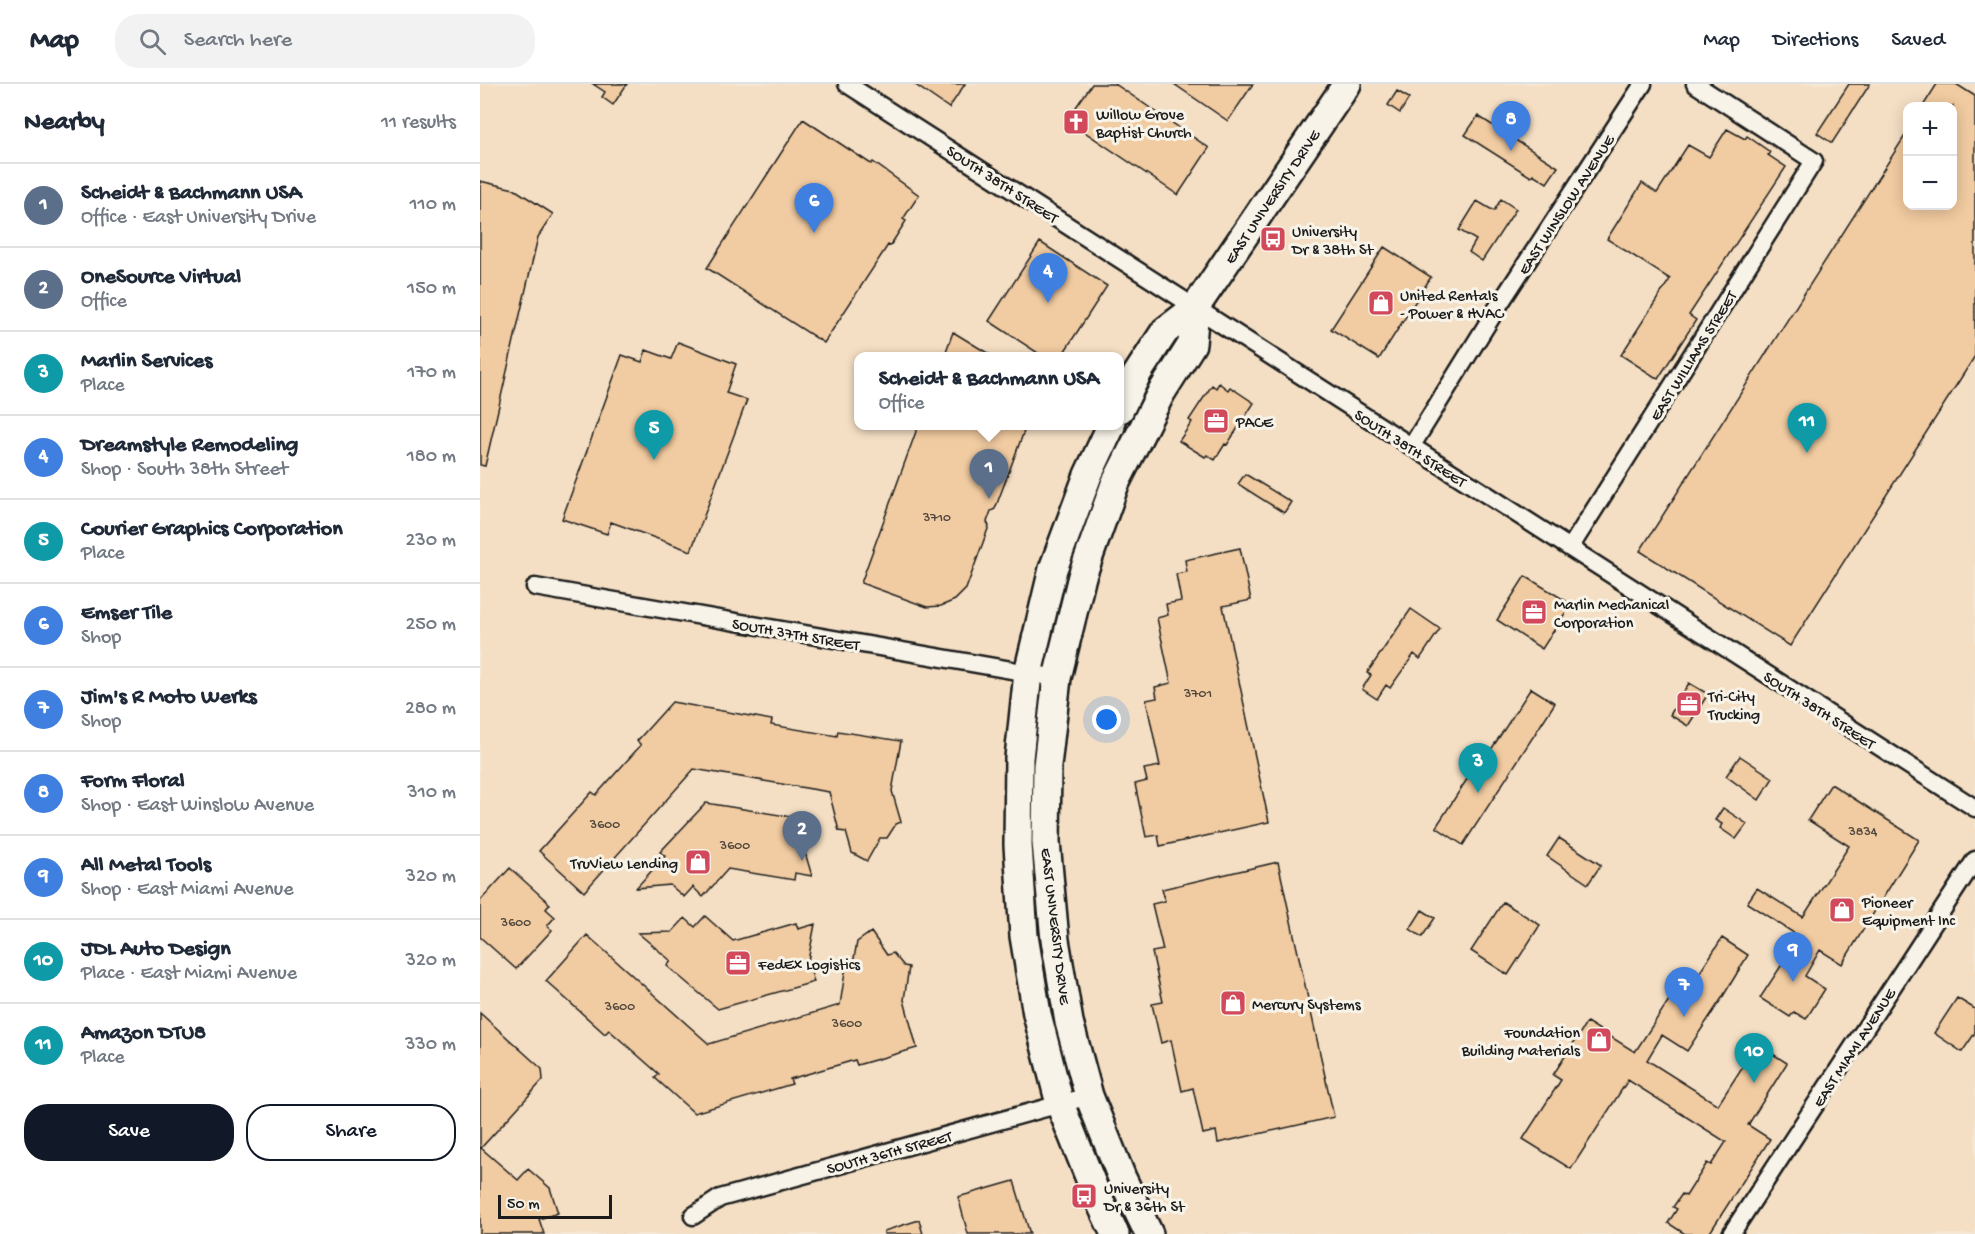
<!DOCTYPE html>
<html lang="en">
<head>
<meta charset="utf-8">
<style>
  :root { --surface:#fff; --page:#f2f2f3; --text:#1f2937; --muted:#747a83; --line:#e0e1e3; --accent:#111827 }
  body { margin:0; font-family:"Gochi Hand",sans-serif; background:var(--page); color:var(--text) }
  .controls { position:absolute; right:18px; top:18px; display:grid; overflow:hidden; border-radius:12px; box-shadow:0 3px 15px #0003 }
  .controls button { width:54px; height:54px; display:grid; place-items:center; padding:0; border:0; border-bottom:2px solid var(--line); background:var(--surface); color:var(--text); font:30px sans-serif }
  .scale { position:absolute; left:18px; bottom:15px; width:114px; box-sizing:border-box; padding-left:6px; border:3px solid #1c1c1c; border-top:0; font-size:16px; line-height:21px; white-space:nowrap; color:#1c1c1c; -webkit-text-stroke:4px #f7f3e8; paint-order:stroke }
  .you { position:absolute; left:627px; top:636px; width:21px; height:21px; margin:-15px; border:4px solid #fff; border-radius:50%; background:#1a73e8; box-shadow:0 0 0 9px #1a73e833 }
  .badge { display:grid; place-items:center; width:39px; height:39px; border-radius:50%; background:var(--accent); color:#fff; font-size:20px; font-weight:700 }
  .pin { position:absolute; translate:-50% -50px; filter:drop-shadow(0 2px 3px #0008) }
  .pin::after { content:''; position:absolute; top:32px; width:21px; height:18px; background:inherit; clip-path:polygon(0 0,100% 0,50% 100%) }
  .popup { position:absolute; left:374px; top:268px; width:270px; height:78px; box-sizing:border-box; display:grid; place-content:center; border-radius:12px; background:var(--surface); filter:drop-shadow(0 2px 4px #0005); font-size:20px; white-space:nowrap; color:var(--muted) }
  .popup b { font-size:22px; color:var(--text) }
  .popup::after { content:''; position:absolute; left:50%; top:100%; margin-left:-12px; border:12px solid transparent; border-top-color:var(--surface) }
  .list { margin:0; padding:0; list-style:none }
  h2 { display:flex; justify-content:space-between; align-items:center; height:78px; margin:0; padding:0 24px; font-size:26px }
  h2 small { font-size:20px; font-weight:400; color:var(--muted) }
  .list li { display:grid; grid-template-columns:39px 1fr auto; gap:18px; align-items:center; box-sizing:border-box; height:84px; padding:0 24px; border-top:2px solid var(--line) }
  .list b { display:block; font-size:22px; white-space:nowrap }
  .list p { margin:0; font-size:20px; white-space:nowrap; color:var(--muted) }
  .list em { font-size:20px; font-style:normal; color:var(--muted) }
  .actions { display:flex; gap:12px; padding:18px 24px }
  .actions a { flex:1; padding:14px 0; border:2px solid var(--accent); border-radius:24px; text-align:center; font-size:21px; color:var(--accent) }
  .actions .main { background:var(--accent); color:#fff }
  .icon { flex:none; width:33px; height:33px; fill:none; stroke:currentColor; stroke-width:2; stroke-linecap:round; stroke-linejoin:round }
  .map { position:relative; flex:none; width:1495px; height:1150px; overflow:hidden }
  header { display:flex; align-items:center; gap:36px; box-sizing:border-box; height:84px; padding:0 30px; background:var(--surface); border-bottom:2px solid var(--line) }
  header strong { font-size:28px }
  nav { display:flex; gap:33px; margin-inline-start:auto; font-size:21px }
  .search { width:420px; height:54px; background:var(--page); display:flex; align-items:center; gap:15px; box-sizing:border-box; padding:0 21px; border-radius:24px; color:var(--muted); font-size:22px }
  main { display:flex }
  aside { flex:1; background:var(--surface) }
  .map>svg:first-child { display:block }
</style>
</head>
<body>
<header>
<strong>Map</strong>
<div class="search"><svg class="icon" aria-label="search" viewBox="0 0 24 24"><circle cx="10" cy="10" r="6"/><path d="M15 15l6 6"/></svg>Search here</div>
<nav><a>Map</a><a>Directions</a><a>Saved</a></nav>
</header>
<main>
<aside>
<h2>Nearby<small>11 results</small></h2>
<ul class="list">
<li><span class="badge" style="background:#5c6f8a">1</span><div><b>Scheidt &amp; Bachmann USA</b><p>Office · East University Drive</p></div><em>110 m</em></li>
<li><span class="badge" style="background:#5c6f8a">2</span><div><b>OneSource Virtual</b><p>Office</p></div><em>150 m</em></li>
<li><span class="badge" style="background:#0f9aa8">3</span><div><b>Marlin Services</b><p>Place</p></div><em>170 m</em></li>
<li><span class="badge" style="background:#3f7fe0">4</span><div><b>Dreamstyle Remodeling</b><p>Shop · South 38th Street</p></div><em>180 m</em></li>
<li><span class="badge" style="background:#0f9aa8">5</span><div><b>Courier Graphics Corporation</b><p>Place</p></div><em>230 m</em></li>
<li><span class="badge" style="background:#3f7fe0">6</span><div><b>Emser Tile</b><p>Shop</p></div><em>250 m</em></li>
<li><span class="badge" style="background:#3f7fe0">7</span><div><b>Jim's R Moto Werks</b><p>Shop</p></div><em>280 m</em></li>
<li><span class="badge" style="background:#3f7fe0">8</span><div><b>Form Floral</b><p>Shop · East Winslow Avenue</p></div><em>310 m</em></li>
<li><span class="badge" style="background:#3f7fe0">9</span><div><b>All Metal Tools</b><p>Shop · East Miami Avenue</p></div><em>320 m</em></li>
<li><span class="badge" style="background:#0f9aa8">10</span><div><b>JDL Auto Design</b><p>Place · East Miami Avenue</p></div><em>320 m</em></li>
<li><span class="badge" style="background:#0f9aa8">11</span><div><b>Amazon DTU8</b><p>Place</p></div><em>330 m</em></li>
</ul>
<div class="actions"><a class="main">Save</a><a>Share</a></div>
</aside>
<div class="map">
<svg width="1495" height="1150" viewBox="0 0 1495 1150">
  <rect width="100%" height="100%" fill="#f5e7d3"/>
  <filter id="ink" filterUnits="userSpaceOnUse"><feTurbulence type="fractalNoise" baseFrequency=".0167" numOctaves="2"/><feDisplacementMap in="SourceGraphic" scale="12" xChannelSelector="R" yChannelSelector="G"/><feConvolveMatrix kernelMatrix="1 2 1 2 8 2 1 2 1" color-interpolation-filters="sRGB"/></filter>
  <g filter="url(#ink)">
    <!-- built -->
    <path fill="#f4dfc4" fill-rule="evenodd" d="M0,0H1495V1150H0ZM1428,22H1472V122H1428ZM378,272H640V342H378Z"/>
    <!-- building -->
    <path fill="#f1cba1" stroke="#1c1c1c" stroke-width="1.5" d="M113,0H147L133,21L122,13L125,8Z
      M434,0H485L469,24Z
      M612,0H635L729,64L698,111L587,36Z
      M694,0H773L748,37Z
      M1369,0H1390L1352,59L1337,49Z
      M1457,0H1476L1495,12V272L1310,562L1160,467L1428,47V122H1473V22H1443Z
      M917,7L929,14L920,29L908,21Z
      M998,32L1078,83L1067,99L1053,90L1051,93L985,51Z
      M323,35L391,80L393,78L439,111L423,135L426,137L410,162L408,161L344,259L227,184Z
      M1247,45L1265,55L1267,52L1290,68L1288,71L1306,83L1209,231L1216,236L1178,295L1141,271L1190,195L1127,155L1162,99L1177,109L1208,61L1229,73Z
      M0,97L34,105L73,130L58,153L5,382L0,381Z
      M1021,115L1036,125L1002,177L989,168L996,156L979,146L997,117L1014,127Z
      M560,158L627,202L581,273H564L509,237Z
      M904,163L951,193L899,275L851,245Z
      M473,248L514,273H464Z
      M198,258L256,280L246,309L267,316L211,467L131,438L127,450L82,435L142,271L162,278L166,266L191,275Z
      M739,299L748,306L750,303L774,319L747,361L745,360L735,376L727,371L725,373L699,357L712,338L709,336L732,301L736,304Z
      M438,342H546L515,425L511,427L507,438L509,442L486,505L475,516L461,522L447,523L381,499Z
      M765,390L811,418L804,429L758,400Z
      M760,464L771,516L743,522L789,738L680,762L678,751L666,753L655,700L667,697L664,685L680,682L666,616L677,614L675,603L691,599L677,534L688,531L686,520L701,517L696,490L707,488L705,476Z
      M1045,492L1091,520L1062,565L1017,536Z
      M931,525L960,545L940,575L934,570L910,604L906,601L897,615L882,605L891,591L887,589Z
      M1209,599L1228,610L1208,642L1190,631Z
      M1051,604L1075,619L983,761L956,743L1002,672L1005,675Z
      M192,618L292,636L291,641L357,652L358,647L421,657L412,707L421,738L416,740L407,754H400L387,777L372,769L366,748L359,747L349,708L214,685L104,808L59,767L112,708L116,711L161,661L157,657Z
      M1260,672L1293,694L1279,716L1246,692Z
      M1351,700L1439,756L1362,880L1340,866L1325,892L1345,905L1326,935L1314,928L1310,933L1280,914L1320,853L1267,819L1277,804L1323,833L1369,762L1328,736Z
      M226,719L325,735L321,755L332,792L315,789L314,796L248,785L223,813L213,803L204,813L190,801L156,804L185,772L180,768Z
      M1243,724L1267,740L1256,755L1240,744L1242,740L1235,736Z
      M1079,754L1121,781L1108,800L1067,772Z
      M798,778L854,1033L738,1059L736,1047L723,1050L713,1004L702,1007L691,956L681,959L672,920L683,918L672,868L683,866L672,820L685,817L682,805Z
      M30,784L70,820L66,825L75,833L67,842L72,846L36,885L0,853V817Z
      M1023,818L1060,841L1028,891L991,867Z
      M942,826L955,834L942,853L930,845Z
      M225,832L253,857L316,839L318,845L335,840L328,877L334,898L238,925L187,882L191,877L158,849L192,848L205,834L215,843Z
      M391,848L407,871L413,869L424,882L429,883L424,916L437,964L377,981L375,976L310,995L312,1000L214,1029L175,994L179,990L129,946L125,950L66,897L107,851L229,960L360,921L366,882L373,880L377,858Z
      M1242,854L1268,871L1242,914L1207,967L1182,951L1167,976L1238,1021L1277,960L1307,979L1268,1041L1290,1055L1229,1150H1205L1188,1139L1197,1125L1193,1123L1202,1110L1206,1112L1227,1079L1231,1081L1246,1058L1148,996L1091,1085L1043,1055L1081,996L1073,991L1107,938L1155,968L1206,890L1215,896Z
      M1477,914L1495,925V949L1482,968L1454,949Z
      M0,929L62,985L63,996L1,1064L38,1096L48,1085L70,1104L78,1129L59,1135L64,1150H0Z
      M534,1097L550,1150H488L478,1113Z
      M439,1136L443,1150H404V1147Z"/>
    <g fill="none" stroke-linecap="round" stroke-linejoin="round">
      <defs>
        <path id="street" d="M367,0L1495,724
          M931,363L1019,221L1163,0
          M1090,464L1334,77L1215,0
          M55,503L577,594
          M213,1132L240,1114L609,1012
          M1251,1150L1495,776"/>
        <path id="primary" d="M640,325L657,290L685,247L715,224L867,0
          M631,342L608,391L573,485L548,589L539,674L538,761L544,852L557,930L580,1020L614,1105L635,1150
          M669,1150L642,1094L609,1012L589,938L575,856L566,758L567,682L577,594L602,492L635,400L681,309L712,260L715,224"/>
      </defs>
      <!-- street casing -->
      <use href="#street" stroke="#1c1c1c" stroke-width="21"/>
      <!-- primary casing -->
      <use href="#primary" stroke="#1c1c1c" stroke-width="32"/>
      <!-- street -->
      <use href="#street" stroke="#f7f3e8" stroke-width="16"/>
      <!-- primary -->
      <use href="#primary" stroke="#f7f3e8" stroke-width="27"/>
    </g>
  </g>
  <!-- icons -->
  <defs>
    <symbol id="church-square" viewBox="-11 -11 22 22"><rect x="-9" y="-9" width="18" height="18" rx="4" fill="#d1495b" stroke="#f7f3e8"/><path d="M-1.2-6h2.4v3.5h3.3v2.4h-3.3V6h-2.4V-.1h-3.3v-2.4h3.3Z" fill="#fff"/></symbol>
    <symbol id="bus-square" viewBox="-11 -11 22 22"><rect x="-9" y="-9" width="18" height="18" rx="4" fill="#d1495b" stroke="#f7f3e8"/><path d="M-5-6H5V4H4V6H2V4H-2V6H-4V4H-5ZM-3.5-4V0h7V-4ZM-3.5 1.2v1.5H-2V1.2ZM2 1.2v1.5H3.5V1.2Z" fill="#fff"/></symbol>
    <symbol id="shop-square" viewBox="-11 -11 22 22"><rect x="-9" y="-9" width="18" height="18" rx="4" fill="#d1495b" stroke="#f7f3e8"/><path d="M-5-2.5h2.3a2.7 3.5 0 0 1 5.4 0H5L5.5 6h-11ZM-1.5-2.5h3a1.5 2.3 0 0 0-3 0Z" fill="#fff"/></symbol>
    <symbol id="office-square" viewBox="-11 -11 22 22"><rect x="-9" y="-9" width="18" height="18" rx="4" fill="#d1495b" stroke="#f7f3e8"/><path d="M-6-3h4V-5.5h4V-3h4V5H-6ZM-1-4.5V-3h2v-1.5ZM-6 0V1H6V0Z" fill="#fff"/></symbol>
  </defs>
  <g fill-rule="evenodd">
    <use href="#church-square" x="581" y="23" width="30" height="30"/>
    <use href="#bus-square" x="778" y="140" width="30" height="30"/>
    <use href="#shop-square" x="886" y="204" width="30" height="30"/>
    <use href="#office-square" x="721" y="322" width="30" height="30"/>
    <use href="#office-square" x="1039" y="513" width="30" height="30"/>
    <use href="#office-square" x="1194" y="605" width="30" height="30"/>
    <use href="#shop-square" x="203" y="763" width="30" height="30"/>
    <use href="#shop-square" x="1347" y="811" width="30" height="30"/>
    <use href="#office-square" x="243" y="864" width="30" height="30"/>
    <use href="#shop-square" x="738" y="904" width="30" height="30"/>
    <use href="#shop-square" x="1104" y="941" width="30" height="30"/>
    <use href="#bus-square" x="589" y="1097" width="30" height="30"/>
  </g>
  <g text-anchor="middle" stroke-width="6" stroke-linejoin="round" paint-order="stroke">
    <!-- number labels -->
    <g font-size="14" fill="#51483d">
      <text x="457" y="437">3710</text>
      <text x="718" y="613">3701</text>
      <text x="125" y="744">3600</text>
      <text x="1383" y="751">3834</text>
      <text x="255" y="765">3600</text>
      <text x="36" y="842">3600</text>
      <text x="140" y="926">3600</text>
      <text x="367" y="943">3600</text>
    </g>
    <!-- poi labels -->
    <g font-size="16" fill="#1c1c1c" stroke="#f7f3e8" text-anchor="start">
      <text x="616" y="35">Willow Grove<tspan x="616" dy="18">Baptist Church</tspan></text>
      <text x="812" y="152">University<tspan x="812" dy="18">Dr &amp; 38th St</tspan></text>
      <text x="920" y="216">United Rentals<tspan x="920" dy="18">- Power &amp; HVAC</tspan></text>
      <text x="756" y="343">PACE</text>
      <text x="1074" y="525">Marlin Mechanical<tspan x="1074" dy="18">Corporation</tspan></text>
      <text x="1228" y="617">Tri-City<tspan x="1228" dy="18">Trucking</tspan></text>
      <text x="198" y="784" text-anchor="end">TruView Lending</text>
      <text x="1382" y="823">Pioneer<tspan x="1382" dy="18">Equipment Inc</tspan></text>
      <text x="278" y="885">FedEx Logistics</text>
      <text x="772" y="925">Mercury Systems</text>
      <text x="1100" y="953" text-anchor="end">Foundation<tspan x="1100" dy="18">Building Materials</tspan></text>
      <text x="624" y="1109">University<tspan x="624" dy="18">Dr &amp; 36th St</tspan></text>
    </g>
    <!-- street labels -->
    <g font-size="16" fill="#1c1c1c" stroke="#f7f3e8">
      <text transform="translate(523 99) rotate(33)" y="6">SOUTH 38TH STREET</text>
      <text transform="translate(791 112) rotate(-56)" y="6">EAST UNIVERSITY DRIVE</text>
      <text transform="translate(1085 120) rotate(-57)" y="6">EAST WINSLOW AVENUE</text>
      <text transform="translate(1212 271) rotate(-58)" y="6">EAST WILLIAMS STREET</text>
      <text transform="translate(931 363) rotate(33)" y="6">SOUTH 38TH STREET</text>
      <text transform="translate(316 549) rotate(10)" y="6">SOUTH 37TH STREET</text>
      <text transform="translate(1340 625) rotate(33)" y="6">SOUTH 38TH STREET</text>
      <text transform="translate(577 842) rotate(83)" y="6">EAST UNIVERSITY DRIVE</text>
      <text transform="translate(1373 963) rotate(-57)" y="6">EAST MIAMI AVENUE</text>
      <text transform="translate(409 1067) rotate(-15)" y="6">SOUTH 36TH STREET</text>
    </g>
  </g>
</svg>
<div class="controls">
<button>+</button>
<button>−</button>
</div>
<div class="scale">50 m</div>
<div class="you"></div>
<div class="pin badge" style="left:509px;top:415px;background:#5c6f8a">1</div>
<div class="popup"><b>Scheidt &amp; Bachmann USA</b>Office</div>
<div class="pin badge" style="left:322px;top:777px;background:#5c6f8a">2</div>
<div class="pin badge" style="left:998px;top:709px;background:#0f9aa8">3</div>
<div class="pin badge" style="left:568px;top:219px;background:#3f7fe0">4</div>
<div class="pin badge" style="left:174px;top:376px;background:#0f9aa8">5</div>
<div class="pin badge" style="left:334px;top:149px;background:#3f7fe0">6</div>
<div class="pin badge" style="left:1204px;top:933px;background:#3f7fe0">7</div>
<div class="pin badge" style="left:1031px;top:67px;background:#3f7fe0">8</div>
<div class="pin badge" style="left:1313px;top:898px;background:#3f7fe0">9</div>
<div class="pin badge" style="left:1274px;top:999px;background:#0f9aa8">10</div>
<div class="pin badge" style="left:1327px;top:369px;background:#0f9aa8">11</div>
</div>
</main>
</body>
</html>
